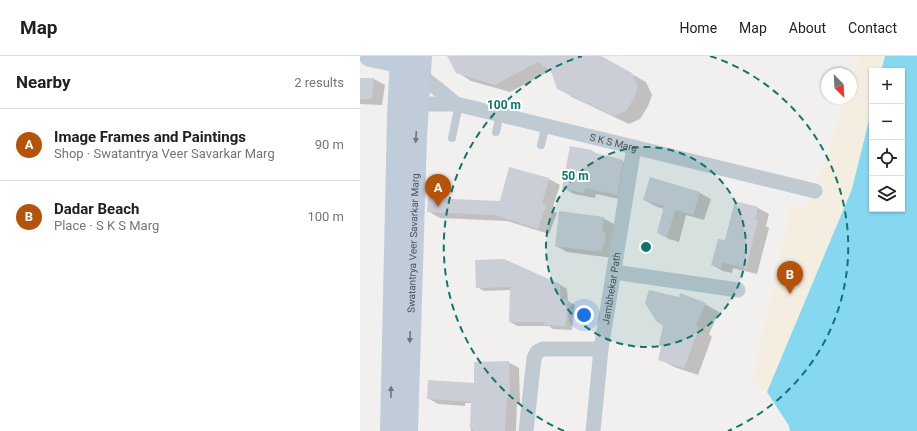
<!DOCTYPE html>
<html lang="en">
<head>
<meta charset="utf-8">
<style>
  :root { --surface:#fff; --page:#f6f6f6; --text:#202124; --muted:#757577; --line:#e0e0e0; --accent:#b45309 }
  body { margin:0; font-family:Roboto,sans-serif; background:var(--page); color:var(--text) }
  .controls { position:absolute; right:12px; top:12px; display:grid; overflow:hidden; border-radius:0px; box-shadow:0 1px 3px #0004 }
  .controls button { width:36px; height:36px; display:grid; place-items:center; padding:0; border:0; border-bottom:1px solid var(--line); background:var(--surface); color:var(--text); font:20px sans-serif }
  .compass { position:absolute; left:461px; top:12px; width:36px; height:36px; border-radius:50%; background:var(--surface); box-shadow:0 1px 3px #0004; rotate:156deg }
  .you { position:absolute; left:224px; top:259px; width:14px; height:14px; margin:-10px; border:3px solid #fff; border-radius:50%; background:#1a73e8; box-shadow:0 0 0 6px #1a73e833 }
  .badge { display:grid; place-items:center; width:26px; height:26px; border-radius:50%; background:var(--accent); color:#fff; font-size:13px; font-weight:700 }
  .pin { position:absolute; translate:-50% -33px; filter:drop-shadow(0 1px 2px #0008) }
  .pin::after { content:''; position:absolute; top:21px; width:14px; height:12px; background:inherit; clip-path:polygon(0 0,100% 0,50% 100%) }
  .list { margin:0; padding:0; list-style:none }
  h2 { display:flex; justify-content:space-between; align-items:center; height:52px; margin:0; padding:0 16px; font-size:17px }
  h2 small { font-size:13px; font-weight:400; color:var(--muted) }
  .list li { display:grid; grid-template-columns:26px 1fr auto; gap:12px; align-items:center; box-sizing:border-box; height:72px; padding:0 16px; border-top:1px solid var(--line) }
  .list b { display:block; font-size:15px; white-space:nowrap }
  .list p { margin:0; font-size:13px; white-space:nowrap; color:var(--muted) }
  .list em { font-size:13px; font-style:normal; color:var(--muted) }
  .icon { flex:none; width:22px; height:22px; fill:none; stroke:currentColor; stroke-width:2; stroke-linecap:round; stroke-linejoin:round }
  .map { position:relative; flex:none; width:557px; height:375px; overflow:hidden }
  header { display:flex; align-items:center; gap:24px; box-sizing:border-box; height:56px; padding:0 20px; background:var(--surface); border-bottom:1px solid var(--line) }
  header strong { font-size:19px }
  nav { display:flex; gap:22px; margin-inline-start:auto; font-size:14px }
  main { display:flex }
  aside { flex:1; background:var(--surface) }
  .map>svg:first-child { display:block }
</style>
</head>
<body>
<header>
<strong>Map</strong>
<nav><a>Home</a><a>Map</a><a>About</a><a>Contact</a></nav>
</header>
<main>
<aside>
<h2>Nearby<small>2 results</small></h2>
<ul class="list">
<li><span class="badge">A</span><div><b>Image Frames and Paintings</b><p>Shop · Swatantrya Veer Savarkar Marg</p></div><em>90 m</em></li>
<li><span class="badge">B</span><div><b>Dadar Beach</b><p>Place · S K S Marg</p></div><em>100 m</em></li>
</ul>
</aside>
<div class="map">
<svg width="557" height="375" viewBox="0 0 557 375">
  <rect width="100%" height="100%" fill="#f2f0ef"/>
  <!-- sand -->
  <path fill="#f4eee0" d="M499,0H525L521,15H512V52L492,133L407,336L392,324L431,150L446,151L455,135L485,42H491V23Z"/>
  <!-- water -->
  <path fill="#86d8f1" d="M525,0H557V375H430L429,370L407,336L492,133L512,52V153H542V15H521Z"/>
  <!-- shadow -->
  <path fill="#0003" d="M88,0H239L286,26L292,39L288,50L280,63L269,68L212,41L198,32L192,14L150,36L111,25L97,16Z
    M0,23H14L25,29L22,49L0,48Z
    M232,95L239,99L262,105L273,111L268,145L236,138L235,142L214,138L203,132Z
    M189,123L200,129L192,154L197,157L189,178L147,165L80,162L68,155L140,146Z
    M340,137L351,143L344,164L326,159L319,186L309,183L298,177L304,153L295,150L284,144Z
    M375,146L398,152L409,158L406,170L409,172L397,218L373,212L372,217L363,215L352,209L365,185Z
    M243,162L254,168L253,202L207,196L196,190Z
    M199,228L207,233L208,245L215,249L212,274L193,273L189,270H158L150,266L151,234L124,235L117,231Z
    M321,239L345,248L359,256L349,278L352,281L338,319L314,311L300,303Z
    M148,306L159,312L160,347H157L156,375H111L112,347H105V350L78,348L68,342L115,328Z"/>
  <!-- building -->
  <path fill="#cbced6" d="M87,0H241L272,17L278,31L274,42L266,55L254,60L197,33L191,15L178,6L135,29L96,17Z
    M0,22H14L12,43H0Z
    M210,90L232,94V96L263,104L257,139L225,132L224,137L202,133Z
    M149,111L189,122L182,148L186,149L178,173L135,159L67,156L68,142L140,145Z
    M290,121L340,136L333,159L315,154L307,181L297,177L304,150L283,144Z
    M375,145L398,151L395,164H398L386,212L362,206L361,212L351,209L358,183L365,184Z
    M199,155L244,161L242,176H246L244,190H242V196L195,190Z
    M144,203L200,228L201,243L208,244L205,270L184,269V266H149L150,231L116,232L115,204Z
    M289,234L319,241L320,237L346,247L336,269L339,272L324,312L298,304L301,291L299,288L303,270L296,265L285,247Z
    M149,305L150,342H147L145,375H113V373H110L111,346L67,343L68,324L114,327V306Z"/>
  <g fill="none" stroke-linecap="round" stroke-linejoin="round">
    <!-- lane -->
    <path stroke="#bfcad2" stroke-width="8" d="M136,76L140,58
      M92,82L99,48
      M181,89L186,69"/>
    <!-- street -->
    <g stroke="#bfcad2" stroke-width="15">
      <path id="s1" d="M61,20L79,34L96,48L455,135"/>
      <path d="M49,46L58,48H96"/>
      <path d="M254,216L378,234"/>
      <path d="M166,375L174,302L177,296L183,293H241"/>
      <path id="s2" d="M233,375L241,293L274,91"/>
    </g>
    <!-- secondary -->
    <g stroke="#c1ccda" stroke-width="22">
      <path d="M10,0L40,6L51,14"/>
      <path d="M31,375L38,61L41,0"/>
      <path id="s3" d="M47,375L56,80L61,0"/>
    </g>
  </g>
  <!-- one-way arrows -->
  <defs><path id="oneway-solid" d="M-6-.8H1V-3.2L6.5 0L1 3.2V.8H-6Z"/></defs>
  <g fill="#6b7783">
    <use href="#oneway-solid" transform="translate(56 81) rotate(93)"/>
    <use href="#oneway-solid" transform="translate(50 281) rotate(92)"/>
    <use href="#oneway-solid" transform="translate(31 336) rotate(-89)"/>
  </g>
  <!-- distance rings -->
  <circle cx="286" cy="191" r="100" fill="#0f766e" fill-opacity=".12"/>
  <g fill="none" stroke="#0f766e" stroke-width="2" stroke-dasharray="7 5">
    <circle cx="286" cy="191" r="100"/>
    <path d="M204 375A201 201 0 0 1 222 0M350 0A201 201 0 0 1 368 375"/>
  </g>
  <g text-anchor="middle" stroke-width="4" stroke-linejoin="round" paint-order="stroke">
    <!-- street labels -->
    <g font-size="10" fill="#46525e" stroke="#fff">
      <text dy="4" stroke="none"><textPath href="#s1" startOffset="207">S K S Marg</textPath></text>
      <text dy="4" stroke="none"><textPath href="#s3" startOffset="188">Swatantrya Veer Savarkar Marg</textPath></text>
      <text dy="4" stroke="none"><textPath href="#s2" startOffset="144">Jambhekar Path</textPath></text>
    </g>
  </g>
  <circle cx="286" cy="191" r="6" fill="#0f766e" stroke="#fff" stroke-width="2"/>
  <g font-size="12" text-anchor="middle" font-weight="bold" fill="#0f766e" stroke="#fff" stroke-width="4" stroke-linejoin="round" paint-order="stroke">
    <text x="144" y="53">100 m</text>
    <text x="215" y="124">50 m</text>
  </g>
</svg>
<div class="controls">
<button>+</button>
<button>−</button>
<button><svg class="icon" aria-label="locate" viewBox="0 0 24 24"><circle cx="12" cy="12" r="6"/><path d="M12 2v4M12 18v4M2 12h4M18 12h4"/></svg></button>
<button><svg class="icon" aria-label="layers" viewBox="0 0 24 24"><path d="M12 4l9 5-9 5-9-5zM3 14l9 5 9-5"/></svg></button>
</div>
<svg class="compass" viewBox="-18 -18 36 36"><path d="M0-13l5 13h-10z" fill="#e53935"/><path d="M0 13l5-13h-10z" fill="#757577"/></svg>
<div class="you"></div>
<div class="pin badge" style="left:78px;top:151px">A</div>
<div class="pin badge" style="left:430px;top:238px">B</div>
</div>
</main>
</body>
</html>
